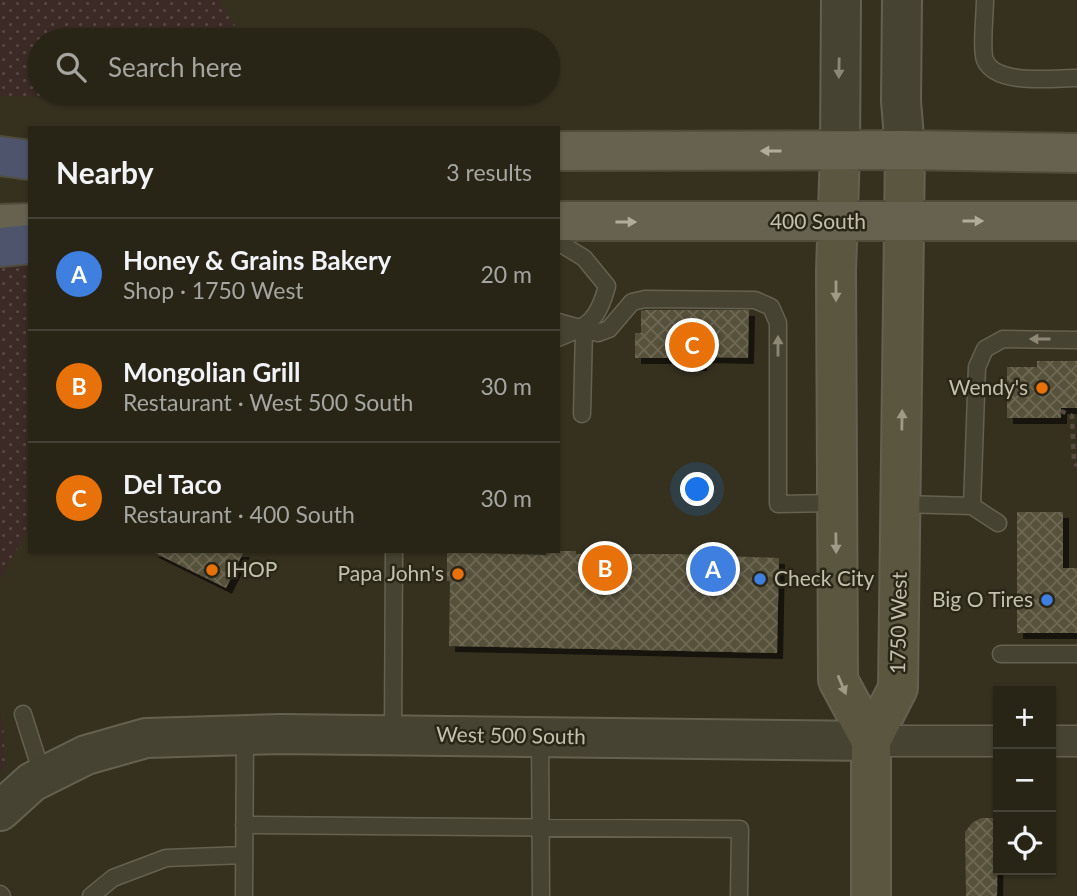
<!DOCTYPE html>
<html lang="en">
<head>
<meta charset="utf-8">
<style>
  :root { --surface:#282517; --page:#343124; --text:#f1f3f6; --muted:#a5a5a1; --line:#444236; --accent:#bca0f2 }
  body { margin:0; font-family:Lato,sans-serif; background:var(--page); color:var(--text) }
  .controls { position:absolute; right:21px; bottom:21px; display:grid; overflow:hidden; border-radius:0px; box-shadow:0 2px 5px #0004 }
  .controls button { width:63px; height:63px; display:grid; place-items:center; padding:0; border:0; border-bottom:2px solid var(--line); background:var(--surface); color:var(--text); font:35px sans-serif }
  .you { position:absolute; left:698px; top:490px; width:24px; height:24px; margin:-18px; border:5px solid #fff; border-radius:50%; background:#1a73e8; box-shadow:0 0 0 10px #1a73e833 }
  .badge { display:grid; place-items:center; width:46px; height:46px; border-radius:50%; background:var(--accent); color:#fff; font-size:23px; font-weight:700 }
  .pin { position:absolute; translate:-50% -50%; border:4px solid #fff; box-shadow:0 2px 7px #0006 }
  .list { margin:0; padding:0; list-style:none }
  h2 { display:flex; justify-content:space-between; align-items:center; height:91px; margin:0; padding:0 28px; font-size:30px }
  h2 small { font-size:23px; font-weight:400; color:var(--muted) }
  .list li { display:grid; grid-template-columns:46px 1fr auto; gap:21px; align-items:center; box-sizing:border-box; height:112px; padding:0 28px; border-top:2px solid var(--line) }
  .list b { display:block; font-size:26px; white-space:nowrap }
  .list p { margin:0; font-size:23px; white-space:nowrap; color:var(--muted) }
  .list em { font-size:23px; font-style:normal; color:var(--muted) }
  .icon { flex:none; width:38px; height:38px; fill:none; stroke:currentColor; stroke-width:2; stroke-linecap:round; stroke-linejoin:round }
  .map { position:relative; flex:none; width:1077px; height:896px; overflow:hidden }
  .search { position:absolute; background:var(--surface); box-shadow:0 2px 5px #0004; left:28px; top:28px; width:532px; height:77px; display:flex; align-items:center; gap:18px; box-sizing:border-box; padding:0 24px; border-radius:38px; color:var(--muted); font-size:26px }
  .panel { position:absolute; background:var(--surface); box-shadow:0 2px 5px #0004; left:28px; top:126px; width:532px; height:427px; border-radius:0px }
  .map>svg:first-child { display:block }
</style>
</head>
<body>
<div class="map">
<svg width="1077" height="896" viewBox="0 0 1077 896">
  <defs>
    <pattern id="grass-dots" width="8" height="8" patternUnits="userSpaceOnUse" patternTransform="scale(1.75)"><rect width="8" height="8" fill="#3b2a25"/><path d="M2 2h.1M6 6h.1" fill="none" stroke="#564742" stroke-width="1.8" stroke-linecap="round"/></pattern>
    <pattern id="building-cross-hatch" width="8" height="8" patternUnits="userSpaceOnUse" patternTransform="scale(1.75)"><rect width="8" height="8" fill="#57513b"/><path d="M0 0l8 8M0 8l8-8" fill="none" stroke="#6e6855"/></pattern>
    <filter id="shadow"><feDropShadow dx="6" dy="6" stdDeviation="0" flood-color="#0009"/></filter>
  </defs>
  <rect width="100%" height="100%" fill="#36311f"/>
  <!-- grass -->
  <path fill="url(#grass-dots)" d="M0,0H219L244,40H40V93H302V101L0,96Z
    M30,264V525L0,580V265Z
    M1,716L3,719L5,766L0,772Z"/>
  <!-- building -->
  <path fill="url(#building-cross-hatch)" filter="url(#shadow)" d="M646,310H749L748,358L701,357V365H676V358H635V333H641V311Z
    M1037,361H1077V408H1061V418H1007V367H1037Z
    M1017,512H1063V568H1077V633H1017Z
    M151,551H244L226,588Z
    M547,551H576V554H676L779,558L777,653L449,646L450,581H447V552L546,555Z
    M981,818H998L997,896H966L965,832L972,823Z"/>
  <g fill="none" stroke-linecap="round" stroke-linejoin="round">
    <defs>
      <path id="service" d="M985,0C985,13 981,50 985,60C996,86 1053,78 1077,78
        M558,242L584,258L607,286C598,320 590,325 558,338
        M558,322L598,333L609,329L632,302L645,299L755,300L771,307L778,323V504L836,503
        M582,414L584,328
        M901,504L972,506L998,523
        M972,506L977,367L985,349L1003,339L1077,340
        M1001,654H1077
        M23,714L43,777
        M393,735L394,551
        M540,737L541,896
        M244,825L740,829L739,896
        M0,894L2,896
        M91,896L113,878L166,858L244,855
        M244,896L245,735"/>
      <path id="minor" d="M871,741H998
        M1051,741H1077"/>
      <path id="tertiary" d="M902,0L901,101L905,150
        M840,151L841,0
        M0,811L32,782L86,755L146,738L281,734L871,741"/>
      <path id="secondary" d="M840,151L836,271L838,680L871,741
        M871,896V741L898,688L905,150"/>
      <path id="primary" d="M558,151L905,150L1077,153
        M558,221H1077
        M0,224L30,223"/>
      <path id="motorway" d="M0,156L30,160
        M0,247L30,244"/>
    </defs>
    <!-- service casing -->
    <use href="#service" stroke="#656150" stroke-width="19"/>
    <!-- minor casing -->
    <use href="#minor" stroke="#656150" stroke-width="33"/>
    <!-- tertiary casing -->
    <use href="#tertiary" stroke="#656150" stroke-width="42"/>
    <!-- secondary casing -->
    <use href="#secondary" stroke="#656150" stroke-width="42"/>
    <!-- primary casing -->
    <use href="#primary" stroke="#504c3c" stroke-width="42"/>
    <!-- motorway casing -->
    <use href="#motorway" stroke="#514d3d" stroke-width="42"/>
    <!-- path -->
    <path stroke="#574840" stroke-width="4.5" stroke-dasharray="5 5" stroke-linecap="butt" d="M1061,411L1072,416L1074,461L1077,466"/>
    <!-- service -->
    <use href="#service" stroke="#474332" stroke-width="16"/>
    <!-- minor -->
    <use href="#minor" stroke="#474332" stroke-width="30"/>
    <!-- tertiary -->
    <use href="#tertiary" stroke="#474332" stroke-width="38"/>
    <!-- secondary -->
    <use href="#secondary" stroke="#5a5640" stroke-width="38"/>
    <!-- primary -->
    <use href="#primary" stroke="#676250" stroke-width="38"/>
    <!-- motorway -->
    <use href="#motorway" stroke="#4f546d" stroke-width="38"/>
  </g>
  <!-- one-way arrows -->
  <defs><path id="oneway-solid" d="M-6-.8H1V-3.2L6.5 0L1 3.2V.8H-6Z" transform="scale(1.75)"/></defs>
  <g fill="#8c8875">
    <use href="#oneway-solid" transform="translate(839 68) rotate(91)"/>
    <use href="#oneway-solid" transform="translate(1040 339) rotate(-180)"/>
    <use href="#oneway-solid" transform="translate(778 346) rotate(-90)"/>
  </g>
  <g fill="#b1ad9a">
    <use href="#oneway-solid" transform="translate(771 151) rotate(180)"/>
    <use href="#oneway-solid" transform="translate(973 221)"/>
    <use href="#oneway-solid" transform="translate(626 222)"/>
  </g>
  <g fill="#9f9b86">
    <use href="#oneway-solid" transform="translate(836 291) rotate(90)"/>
    <use href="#oneway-solid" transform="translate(902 420) rotate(-89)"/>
    <use href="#oneway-solid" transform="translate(836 543) rotate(89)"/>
    <use href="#oneway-solid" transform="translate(842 685) rotate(67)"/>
  </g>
  <!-- markers -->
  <g fill="#e8710a" stroke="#2b2718" stroke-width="2.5">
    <circle cx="1042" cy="388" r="7"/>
    <circle cx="212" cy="570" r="7"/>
    <circle cx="458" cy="574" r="7"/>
  </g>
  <g fill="#3f7fe0" stroke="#2b2718" stroke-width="2.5">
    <circle cx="760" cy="579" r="7"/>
    <circle cx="1047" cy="600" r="7"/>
  </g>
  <g text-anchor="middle" stroke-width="5" stroke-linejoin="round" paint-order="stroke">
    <!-- street labels -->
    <g font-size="21" fill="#c4c0ac" stroke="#2b2718">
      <text x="818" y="229">400 South</text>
      <text transform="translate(899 623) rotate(-89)" y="7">1750 West</text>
      <text transform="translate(511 736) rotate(1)" y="7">West 500 South</text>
    </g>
    <!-- poi labels -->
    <g font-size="21" fill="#c4c0ac" stroke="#2b2718" text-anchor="end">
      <text x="1028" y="395">Wendy's</text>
      <text x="226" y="577" text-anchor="start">IHOP</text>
      <text x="444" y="581">Papa John's</text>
      <text x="774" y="586" text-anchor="start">Check City</text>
      <text x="1033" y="607">Big O Tires</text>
    </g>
  </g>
</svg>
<div class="controls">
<button>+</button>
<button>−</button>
<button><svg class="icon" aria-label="locate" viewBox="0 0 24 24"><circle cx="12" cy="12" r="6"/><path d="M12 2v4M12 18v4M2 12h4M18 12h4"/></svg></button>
</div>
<div class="you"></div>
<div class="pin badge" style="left:713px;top:569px;background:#3f7fe0">A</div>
<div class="pin badge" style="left:605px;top:568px;background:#e8710a">B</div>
<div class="pin badge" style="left:692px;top:345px;background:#e8710a">C</div>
<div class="search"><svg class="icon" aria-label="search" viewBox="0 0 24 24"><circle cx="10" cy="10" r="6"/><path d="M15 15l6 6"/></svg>Search here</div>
<section class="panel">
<h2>Nearby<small>3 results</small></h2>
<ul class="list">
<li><span class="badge" style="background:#3f7fe0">A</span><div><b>Honey &amp; Grains Bakery</b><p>Shop · 1750 West</p></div><em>20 m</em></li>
<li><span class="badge" style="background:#e8710a">B</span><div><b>Mongolian Grill</b><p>Restaurant · West 500 South</p></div><em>30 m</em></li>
<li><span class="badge" style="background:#e8710a">C</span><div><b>Del Taco</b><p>Restaurant · 400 South</p></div><em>30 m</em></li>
</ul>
</section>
</div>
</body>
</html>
